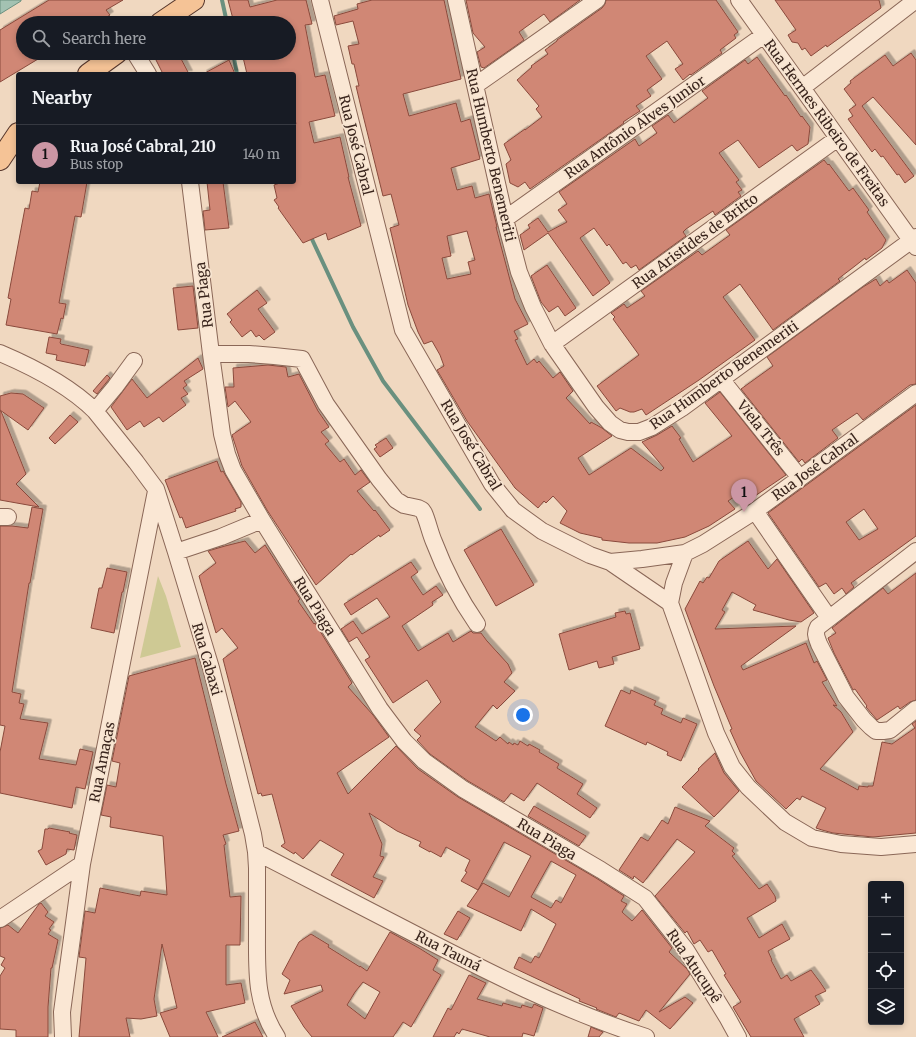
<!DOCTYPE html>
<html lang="en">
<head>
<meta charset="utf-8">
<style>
  :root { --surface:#171b24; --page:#242831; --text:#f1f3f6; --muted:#9ea1a6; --line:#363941; --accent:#cb96a4 }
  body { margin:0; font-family:Merriweather,serif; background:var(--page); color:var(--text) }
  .controls { position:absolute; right:12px; bottom:12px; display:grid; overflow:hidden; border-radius:4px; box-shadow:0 2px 6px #0003 }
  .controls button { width:36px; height:36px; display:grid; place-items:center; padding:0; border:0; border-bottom:1px solid var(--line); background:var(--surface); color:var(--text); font:20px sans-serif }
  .you { position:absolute; left:523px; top:715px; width:14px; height:14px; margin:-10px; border:3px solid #fff; border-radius:50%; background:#1a73e8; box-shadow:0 0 0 6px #1a73e833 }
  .badge { display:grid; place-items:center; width:26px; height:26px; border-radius:50%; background:var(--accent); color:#111; font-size:13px; font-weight:700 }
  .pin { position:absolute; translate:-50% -33px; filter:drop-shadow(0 1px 2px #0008) }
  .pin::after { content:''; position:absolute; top:21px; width:14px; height:12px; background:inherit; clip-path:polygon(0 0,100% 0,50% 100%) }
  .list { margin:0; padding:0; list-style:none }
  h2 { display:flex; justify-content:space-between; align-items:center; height:52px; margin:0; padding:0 16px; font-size:17px }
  h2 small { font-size:13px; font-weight:400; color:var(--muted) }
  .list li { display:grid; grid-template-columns:26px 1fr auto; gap:12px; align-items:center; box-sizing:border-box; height:60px; padding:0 16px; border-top:1px solid var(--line) }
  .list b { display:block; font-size:15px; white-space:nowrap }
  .list p { margin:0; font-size:13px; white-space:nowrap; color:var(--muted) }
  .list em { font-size:13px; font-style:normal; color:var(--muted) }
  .icon { flex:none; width:22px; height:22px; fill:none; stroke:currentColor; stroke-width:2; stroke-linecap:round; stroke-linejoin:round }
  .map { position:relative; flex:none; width:916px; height:1037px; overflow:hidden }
  .search { position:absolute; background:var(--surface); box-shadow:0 2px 6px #0003; left:16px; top:16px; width:280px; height:44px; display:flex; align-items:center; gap:10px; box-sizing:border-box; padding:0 14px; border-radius:22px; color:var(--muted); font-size:15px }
  .panel { position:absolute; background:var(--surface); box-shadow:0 2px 6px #0003; left:16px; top:72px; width:280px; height:112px; border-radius:4px }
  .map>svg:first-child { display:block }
</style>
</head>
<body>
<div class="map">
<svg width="916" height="1037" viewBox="0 0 916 1037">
  <defs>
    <filter id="shadow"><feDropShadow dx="3.5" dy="-3.5" stdDeviation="0" flood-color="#0004"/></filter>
  </defs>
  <rect width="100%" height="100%" fill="#f0d8c0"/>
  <!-- green -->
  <path fill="#cec994" d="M158,576L166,596L181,647L140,658Z"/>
  <!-- water -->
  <path fill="#a3c2b2" stroke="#6a907f" d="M0,0H21V1L0,14Z"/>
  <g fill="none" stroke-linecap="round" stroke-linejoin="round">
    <!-- stream -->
    <path stroke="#6a907f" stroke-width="4" d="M222,0L227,23
      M233,53L237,74
      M310,235L353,327L383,381L480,509"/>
  </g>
  <!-- building -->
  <path fill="#d08775" stroke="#8a4a3c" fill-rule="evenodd" filter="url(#shadow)" d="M49,0H123L106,10L110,15L97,23H23V53H48L0,82V30Z
    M228,0H248L250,7L277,0H306L312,24L305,25L315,77L325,75L335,116L309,122L314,143L340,137L349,177H348L361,226L328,240L326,233L303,243L278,208L279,207L274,200L277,198L274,185L283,182H294V125L296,124L294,114V74H247L242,53H289V23H234Z
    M372,0H444L461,79L403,94L409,116L456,103L461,122L470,119L480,159L451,168L457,190L472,186L475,198L489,194L497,227H496L515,299L528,324L514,331L518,339L515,340L527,365L534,359L537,363L539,361L553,378L560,372L573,391L566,398L590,424L591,422L602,428L612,436L578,458L589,475L631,448L661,471L664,468L642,442L657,435L672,426L681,438L679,439L693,462L732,436L705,403L720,392L786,475L752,498L746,489L728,501L735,509L709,526L685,537L657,543H629L602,540V538L580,533L560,523L567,511L553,496L546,503L544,501L538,508L515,488L467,421L437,370L444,366L440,355L432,341L424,344L418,332L408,305L390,228L399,225L391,194L383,196L360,103L356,86H359L354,64H352L348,46L359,44L353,21L336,25L334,16L358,9L357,4ZM467,231L475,260L468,262L471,274L447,279L442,258L451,256L447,236Z
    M466,0H580L550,22L544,14L519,32L524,40L484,68L481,67L477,52L485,47L473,33Z
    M606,0H716L738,32L734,35L736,38L720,50L722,53L691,75L690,74L683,80L675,69L683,64L667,41L646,56L662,79L647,90L651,96L636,106L640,111L623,122L624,123L530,189L525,182L518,187L510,183L506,164L511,160L504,144L525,129V130L542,117L536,109L539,106L517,80L532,67L531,66L548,54L545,50L557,41V40L602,8L605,4Z
    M775,0H879L881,8L827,47L826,45L811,56L805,48L802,50L798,43L792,42L788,35L796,30Z
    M161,53H178L189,74H163L154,56Z
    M911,53L916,60V145L873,97L862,106L914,176L905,183L899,174L897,175L883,156L881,157L875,149L872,152L848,119L853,116L849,110L856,105L844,89L851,83L850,81L885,55L893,66Z
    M757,57L785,96L786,95L801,117L802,116L810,127L808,144L797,151L792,145L759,168L738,140L719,153L739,180L736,182L742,190L738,192L741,196L715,215L713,211L686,229L683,232L686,236L639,270L636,265L631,268L626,262L623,264L609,244L607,246L594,228L580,238L610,283L593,296L548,233L524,250L520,235L530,228L528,225L538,218L548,232L567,222L558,210L567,204L559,192L635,139L639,146L657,133L652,126L668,115L674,123L708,98L702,91L745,60L748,64Z
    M229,60L235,74H203Z
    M824,160L828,165L829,164L849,191L853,188L869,210L867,212L886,240L882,248L866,260L865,258L855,266L838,279L840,281L773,330L740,284L723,297L755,340L699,380L646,415L642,409L634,412H630L620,408L616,411L597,386L639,355L613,319L615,317L611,313L624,304L627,308L645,296L641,291L698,251L702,255L730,235L726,230Z
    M40,182H87L81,217L75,216L59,303L66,304L63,319L61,318L57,334L6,325L11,299L8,298L25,208L29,209L32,191L38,192Z
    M207,182H223L229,228L205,230L203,211L210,210Z
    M547,265L576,308L565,316L558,306L549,312L541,302L531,276Z
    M907,270L916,283V384L910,385L863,420L857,413L832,430L838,438L805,463L802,459L799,462L741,389L773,366L767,357L863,287L876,279L880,286L887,280L889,283Z
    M193,286L198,328L178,330L173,288Z
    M257,290L267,303L258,309L275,332L264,340L259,335L256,337L251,330L242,337L230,322L232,320L227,314Z
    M49,337L61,339L60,343L61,344L89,350L85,366L56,360L57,355L46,353Z
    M198,358L203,369L184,381L187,385L183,388L188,394L181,398L186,405L163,422L159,417L144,427L140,421L127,430L111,407L132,379L147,398Z
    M268,365L286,367L288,377L299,374L318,411L329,427L321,432L329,441L325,444L340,462L344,459L355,475L361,470L370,482L357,491L374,511L375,510L390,530L380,537L379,535L352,555L351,554L316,585L267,510L242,466L232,435L251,422L235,401L228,407L225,387H234L233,368Z
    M107,375L110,378L97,394L93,391Z
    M11,393L23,394L44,408L28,430L0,410V396Z
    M916,405V536L851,583L854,587L846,594L842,588L834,594L826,583L819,587L768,513ZM864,509L878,529L859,540L846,522Z
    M0,411H1L26,474L16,484L39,507L0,500Z
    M70,415L78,422L55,444L49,438Z
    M386,438L393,448L380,457L374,449L377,447L375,445Z
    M217,461L221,472L223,471L241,502V507L235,509L236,511L186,528L182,517L180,518L165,480Z
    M32,507L43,509L30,583H29L12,692L21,694L19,703L24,704L20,719L48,723L39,759L76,765L80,749L93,752L85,789L76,787L72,808L0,793V752L5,726L0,725V526H12L28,528Z
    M501,529L534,585L496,606L464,550Z
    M245,541L255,553L265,545L300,599L298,601L314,624L315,623L352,683L348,687L373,715L389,737L337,773L348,794L396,746L418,769L458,797L596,878L624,896L621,901L627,904L622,912L632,921L642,910L672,948L669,952L687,969L690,974L659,1012L685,997L693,1003L670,1029L646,1010L639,1021L619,1013L616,1017L596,1009L597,1008L579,1001L580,999L514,968L519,957L531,963L535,956L539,958L556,924L531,909L521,931L467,906L483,883L509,897L531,856L504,842L478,890L461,881L467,872L465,871L470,860L446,847L441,857L430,851V852L419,846L421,842L397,831L369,813L382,844L380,856L384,857L373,877L383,881L374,898L331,875L344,854L320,840L303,859L295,852L294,854L281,846L285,843L272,794L262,796L261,793L258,794L223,659L238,648L222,628L216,633L199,576L216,563L208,551L225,546ZM551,861L576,875L561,903L556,900L551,908L531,897Z
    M748,541L768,569L777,559L814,613L801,622L789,620L753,610L756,605L732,592L722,610L725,612L715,629L796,626L741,666L743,670L806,643L814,663L817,661L827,680L822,682L837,706L833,705L841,712L853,732L820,769L858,790L859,786L868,787V786H873L882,742L892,744L915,728L912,724L916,721V833L873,837L833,833L822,830L816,828L826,808L802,796L800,800L797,798L786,809L756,781L740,752L730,730L732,729L714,686L685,609L700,581L703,583L707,577L709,578L719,561Z
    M411,562L418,572L411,577L423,595L436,586L443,595L432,602L433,605L402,626L418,651L448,633L453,642L471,631L473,633H481L487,641L508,664L512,673L504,682L515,691L497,709L493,705L475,727L496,741L500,737L508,744L509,742L513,745L514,743L518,745L520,741L528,746L529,744L540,750L539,752L559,764L557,768L583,784L577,794L597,808L590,818L537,783L524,801L511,793L504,802L468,781L430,754L417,740L421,736L414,730L441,702L427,680L393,703L365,660L370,657L357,637L349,642L341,629L353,621L362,634L390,617L377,598L351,615L344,604Z
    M107,568L127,572L123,592H122L114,633L91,628L99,588H102Z
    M916,573V700L910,702L900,709L898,706L877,720L866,707L867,706L855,689L853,690L834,653L828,638L836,633L832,628L883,588L888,594Z
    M625,611L626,614L630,613L640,649L612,657L614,664L599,668L597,661L569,670L559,634L616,617L615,613Z
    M195,658L226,784L239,831L223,835L226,844L224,845L230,897L241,896L240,945H226V985L241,983L245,1003L206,1012L218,1037H170L160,1013L177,1008L162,944L154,999L157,1016L141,1019L126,1018L130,1037H79L86,958L79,957L85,911L95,913L100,888L140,896L141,891L167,895L163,836L110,827L111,817L101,815L107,785L116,787L120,763L112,761L129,676Z
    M621,690L630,694L631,690L656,701L654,705L663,709L661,714L681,723L683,718L697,724L681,761L667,755L668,752L647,742L646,745L605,726Z
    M715,753L724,773L739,791L714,817L682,787L699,770L698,769Z
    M534,806L586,836L579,846L528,816Z
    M675,807L710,821L705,826L734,848L732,851L735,854L732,856L759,889L767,884L775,896L776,901L747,918L759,938L782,924L790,939L768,951L772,960H771L781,979L787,975L791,981L811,970L820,982L826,991L815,996L820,1004L794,1019L804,1037H751L733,1007L741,1002L724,975L726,974L712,950L708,952L700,940L694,944L687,931L685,933L655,896L695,852L677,839L643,883L634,876L633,879L619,870L641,837L648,841L662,820L668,824Z
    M49,828L70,832L69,833L77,835L74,850L67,849L66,854L46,865L38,851L42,849L45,829H48Z
    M41,903L48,912L45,916L54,922L49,929L51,930L48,934L58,940L52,968H51L48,1007V1037H16V1030L0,1029V976L5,968L1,965L5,958L0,956V928L8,925L18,933L39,904Z
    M458,911L470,918L457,940L444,934Z
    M390,932L419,948L438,960L433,970L441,975L411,1027L403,1022L393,1037H312L304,1027L291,1006L323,991L321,985L284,994L290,980L282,974L299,942L311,934L329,945L328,947L360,967V966L367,971ZM363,982L380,992L365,1019L347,1005L355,992Z
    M469,975L486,983L477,999L502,1006L503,1003L521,1008L522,1005L532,1008L534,1004L543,1008L534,1036L523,1033L522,1037H490L462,1029L459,1034L457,1032L454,1037H433L448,1008L451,1010Z
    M255,1022L263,1037H222L246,1026Z
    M591,1027L603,1032L599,1037H588Z"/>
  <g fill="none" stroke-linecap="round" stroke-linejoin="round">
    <defs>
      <path id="minor" d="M320,0L403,330L492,484L513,510L542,531L590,555L610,562L642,559L685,553L703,544L755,511L916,393
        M456,0L505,219L519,272L533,307L552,344L596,407L610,423L620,430L628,432H639L652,427L682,408L916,237
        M739,0L916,247
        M135,53L148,74
        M476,85L597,0
        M802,88L916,0
        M190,182L211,354L222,434L227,454L233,470L262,520L380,709L404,741L424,761L463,789L601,870L645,898L686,950L727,1017L738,1037
        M505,219L764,35
        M552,344L838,138
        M0,353C33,367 69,385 95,411L136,462L156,489L176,552L211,668L253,834L256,852L257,868C257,889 257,911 257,933C257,971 255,1003 277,1037
        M211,354H249L274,356L302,359L326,404L379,479L396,500L404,505L418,508L422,510L424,513C428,522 430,533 434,542C445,571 459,598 477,624
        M721,379L800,478
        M95,411L115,387L134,361
        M755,511L829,618
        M0,517H8
        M916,551L818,627C814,634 817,638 819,644L846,697L864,720L871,727L876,731H883L890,730L916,709
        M176,552L221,537L262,520
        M685,553L674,583L670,603L716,733L732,767L748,787L785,822L812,838L841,844L881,847L916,844
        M610,562L670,603
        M256,852C307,878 358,905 409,931C486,971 564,1011 646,1037
        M0,919L82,864
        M63,1037L62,1012L82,864L156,491"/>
      <path id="major" d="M160,23L194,0
        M88,74L117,53
        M0,160L18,133"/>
    </defs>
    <!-- minor casing -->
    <use href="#minor" stroke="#8a6757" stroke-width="18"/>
    <!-- major casing -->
    <use href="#major" stroke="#57372c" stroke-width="22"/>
    <!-- minor -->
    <use href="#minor" stroke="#fae7d4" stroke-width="16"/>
    <!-- major -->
    <use href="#major" stroke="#f5c396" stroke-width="20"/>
  </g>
  <g text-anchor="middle" stroke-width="3.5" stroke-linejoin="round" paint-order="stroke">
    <!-- street labels -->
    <g font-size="14" fill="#39241c" stroke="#f7e4d0">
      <text transform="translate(827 123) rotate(54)" y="5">Rua Hermes Ribeiro de Freitas</text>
      <text transform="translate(635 127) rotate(-35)" y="5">Rua Antônio Alves Junior</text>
      <text transform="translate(356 145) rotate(76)" y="5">Rua José Cabral</text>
      <text transform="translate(491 155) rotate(77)" y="5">Rua Humberto Benemeriti</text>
      <text transform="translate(695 241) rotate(-36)" y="5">Rua Aristides de Britto</text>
      <text transform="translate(204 295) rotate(-97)" y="5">Rua Piaga</text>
      <text transform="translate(724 375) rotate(-35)" y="5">Rua Humberto Benemeriti</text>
      <text transform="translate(761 428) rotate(51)" y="5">Viela Três</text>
      <text transform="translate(471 445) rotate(59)" y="5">Rua José Cabral</text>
      <text transform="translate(815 467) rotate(-36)" y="5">Rua José Cabral</text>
      <text transform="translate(315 606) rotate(58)" y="5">Rua Piaga</text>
      <text transform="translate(207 659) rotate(74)" y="5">Rua Cabaxi</text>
      <text transform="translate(102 762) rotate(-79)" y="5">Rua Amaças</text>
      <text transform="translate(547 839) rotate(31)" y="5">Rua Piaga</text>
      <text transform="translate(448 951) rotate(27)" y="5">Rua Tauná</text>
      <text transform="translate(694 966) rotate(56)" y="5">Rua Atucupê</text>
    </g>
  </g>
</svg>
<div class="controls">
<button>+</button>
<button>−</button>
<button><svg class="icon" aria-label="locate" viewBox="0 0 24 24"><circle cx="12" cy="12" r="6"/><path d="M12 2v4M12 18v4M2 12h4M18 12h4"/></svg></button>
<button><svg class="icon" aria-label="layers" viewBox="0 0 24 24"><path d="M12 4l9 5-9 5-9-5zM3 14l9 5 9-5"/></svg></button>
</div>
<div class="you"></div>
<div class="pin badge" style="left:744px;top:512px">1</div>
<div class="search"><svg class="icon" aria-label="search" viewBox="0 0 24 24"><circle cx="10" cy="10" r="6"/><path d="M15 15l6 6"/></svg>Search here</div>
<section class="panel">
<h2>Nearby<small></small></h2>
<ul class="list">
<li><span class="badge">1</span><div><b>Rua José Cabral, 210</b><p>Bus stop</p></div><em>140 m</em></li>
</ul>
</section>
</div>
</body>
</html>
